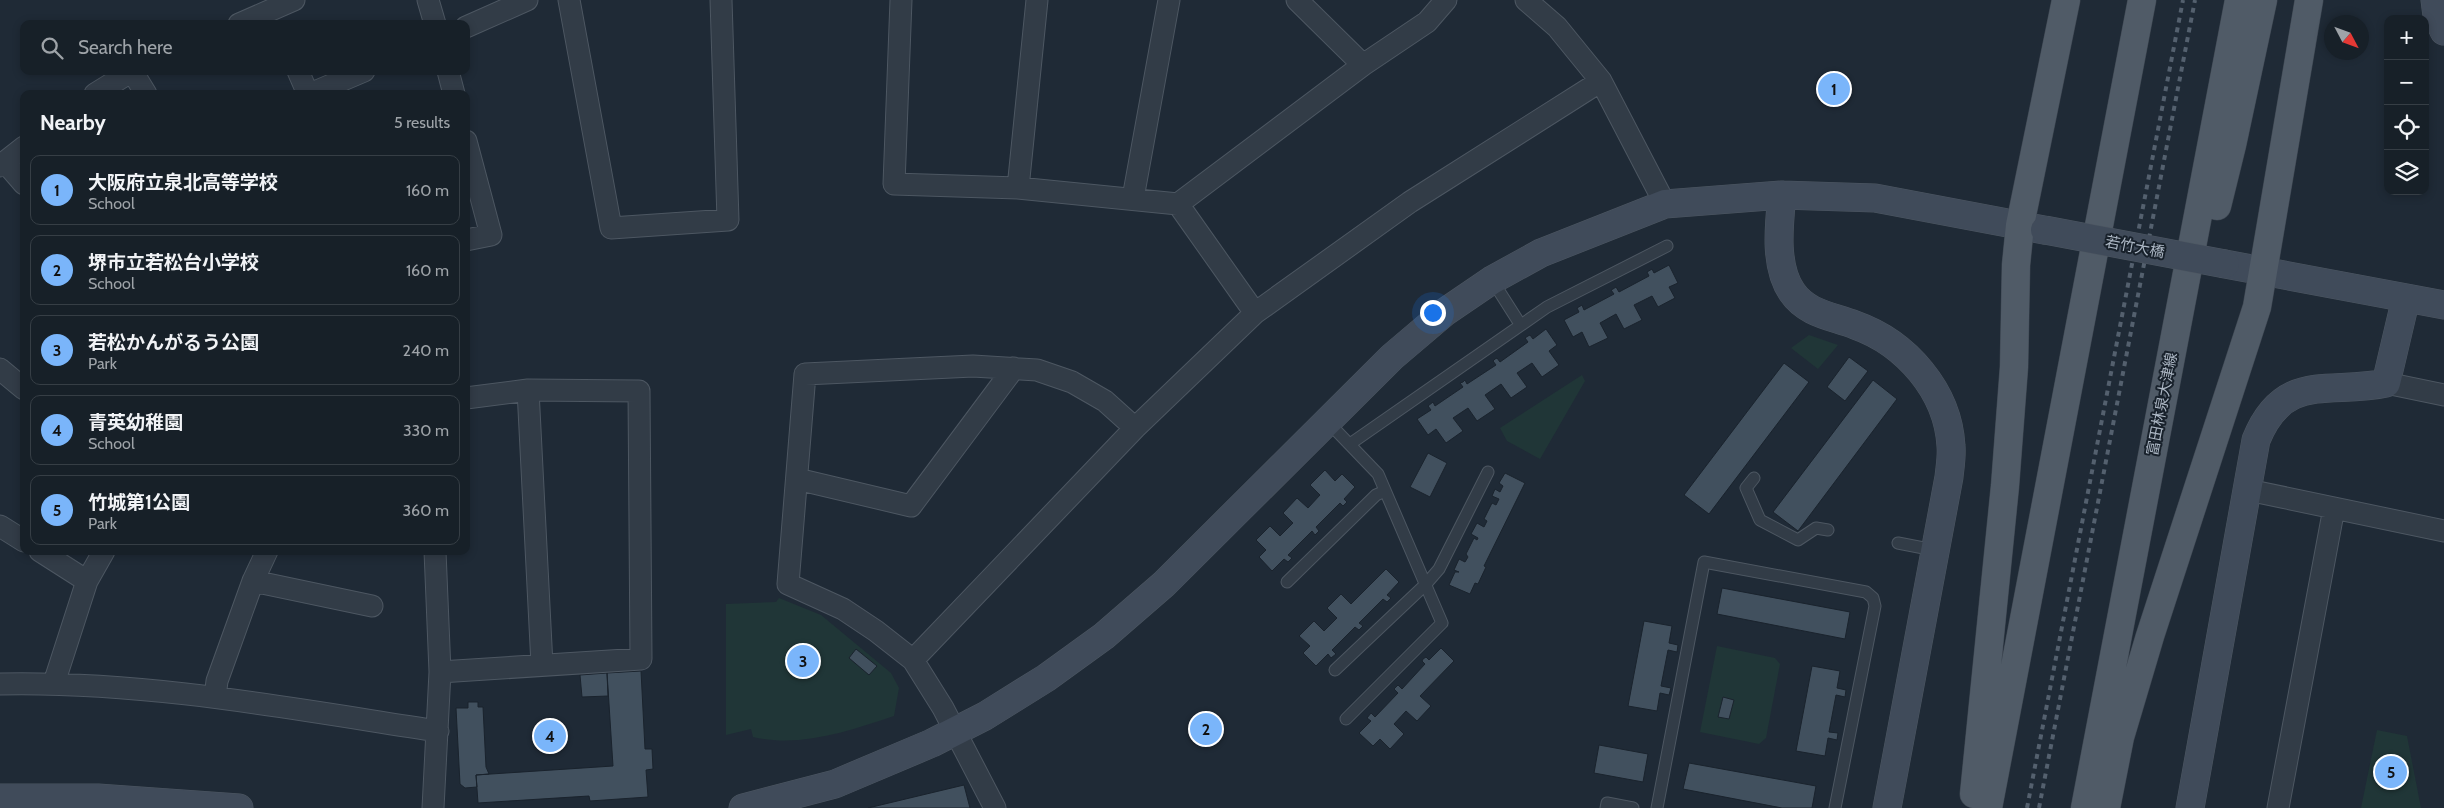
<!DOCTYPE html>
<html lang="en">
<head>
<meta charset="utf-8">
<style>
  :root { --surface:#172028; --page:#242d34; --text:#f1f3f6; --muted:#9ea3a8; --line:#363e45; --accent:#7ab5fa }
  body { margin:0; font-family:Cabin,"Noto Sans JP",sans-serif; background:var(--page); color:var(--text) }
  .controls { position:absolute; right:15px; top:15px; display:grid; overflow:hidden; border-radius:10px; box-shadow:0 2px 8px #0003 }
  .controls button { width:45px; height:45px; display:grid; place-items:center; padding:0; border:0; border-bottom:1px solid var(--line); background:var(--surface); color:var(--text); font:25px sans-serif }
  .compass { position:absolute; left:2324px; top:15px; width:45px; height:45px; border-radius:50%; background:var(--surface); box-shadow:0 2px 8px #0003; rotate:131deg }
  .you { position:absolute; left:1432px; top:312px; width:18px; height:18px; margin:-12px; border:4px solid #fff; border-radius:50%; background:#1a73e8; box-shadow:0 0 0 8px #1a73e833 }
  .badge { display:grid; place-items:center; width:32px; height:32px; border-radius:50%; background:var(--accent); color:#111; font-size:16px; font-weight:700 }
  .pin { position:absolute; translate:-50% -50%; border:2px solid #fff; box-shadow:0 1px 5px #0006 }
  .list { margin:0; padding:0; list-style:none }
  h2 { display:flex; justify-content:space-between; align-items:center; height:65px; margin:0; padding:0 20px; font-size:21px }
  h2 small { font-size:16px; font-weight:400; color:var(--muted) }
  .list li { display:grid; grid-template-columns:32px 1fr auto; gap:15px; align-items:center; box-sizing:border-box; height:70px; margin:0 10px 10px; padding:0 10px; border:1px solid var(--line); border-radius:10px }
  .list b { display:block; font-size:19px; white-space:nowrap }
  .list p { margin:0; font-size:16px; white-space:nowrap; color:var(--muted) }
  .list em { font-size:16px; font-style:normal; color:var(--muted) }
  .icon { flex:none; width:28px; height:28px; fill:none; stroke:currentColor; stroke-width:2; stroke-linecap:round; stroke-linejoin:round }
  .map { position:relative; flex:none; width:2444px; height:808px; overflow:hidden }
  .search { position:absolute; background:var(--surface); box-shadow:0 2px 8px #0003; left:20px; top:20px; width:450px; height:55px; display:flex; align-items:center; gap:12px; box-sizing:border-box; padding:0 18px; border-radius:10px; color:var(--muted); font-size:19px }
  .panel { position:absolute; background:var(--surface); box-shadow:0 2px 8px #0003; left:20px; top:90px; width:450px; height:465px; border-radius:10px }
  .map>svg:first-child { display:block }
</style>
</head>
<body>
<div class="map">
<svg width="2444" height="808" viewBox="0 0 2444 808">
  <rect width="100%" height="100%" fill="#1f2a36"/>
  <!-- green -->
  <path fill="#203637" d="M1809,335L1838,345L1818,369L1791,348Z
    M1582,375L1585,381L1540,459L1507,441L1500,428Z
    M779,598L821,615L891,673L899,688L894,716C848,731 801,748 753,737L751,729L726,735V604L776,602Z
    M1717,646L1775,658L1780,664L1766,738L1759,744L1700,732Z
    M2377,730L2407,736L2421,808H2361Z"/>
  <!-- building -->
  <path fill="#41505e" stroke="#1a232d" d="M1669,265L1678,283L1669,287L1675,298L1658,307L1652,296L1634,305L1642,320L1624,329L1616,314L1600,323L1608,338L1589,347L1582,332L1573,337L1564,320L1579,312L1577,308L1582,305L1584,310L1614,294L1611,290L1613,289L1616,287L1619,292L1649,276L1647,272L1652,269L1654,273Z
    M1546,329L1557,345L1549,351L1559,365L1542,377L1532,363L1517,373L1527,387L1511,398L1501,384L1485,395L1495,409L1477,421L1468,408L1453,418L1463,431L1446,443L1436,429L1428,435L1417,419L1431,410L1428,406L1433,402L1435,406L1463,387L1460,383L1463,382L1465,380L1467,384L1496,365L1493,361L1495,359L1497,358L1500,362L1528,342L1525,338L1528,336L1530,335L1533,339Z
    M1849,357L1868,371L1845,401L1827,387Z
    M1784,363L1809,382L1709,514L1684,495Z
    M1873,380L1897,399L1798,531L1773,512Z
    M1428,453L1447,463L1430,497L1410,487Z
    M1325,470L1335,481L1342,474L1355,487L1344,499L1347,502L1343,506L1340,503L1316,527L1319,531L1315,535L1312,531L1288,555L1292,558L1288,562L1284,559L1272,571L1259,557L1266,550L1256,540L1270,526L1280,536L1293,523L1283,513L1297,498L1308,508L1320,495L1310,485Z
    M1505,473L1525,483L1484,566L1486,567L1478,584L1475,583L1470,594L1449,585L1455,572H1459L1454,570L1459,559L1465,562L1468,557L1466,554L1474,538L1477,540L1478,538L1471,534L1477,523L1484,527L1487,521L1484,519L1492,503L1496,505L1499,499L1492,496L1495,489L1500,492L1503,486L1499,483Z
    M1386,569L1399,582L1387,595L1391,598L1387,602L1383,599L1359,623L1363,626L1359,630L1355,627L1332,650L1336,654L1331,658L1328,654L1316,666L1303,653L1310,646L1299,636L1314,621L1324,631L1337,618L1327,608L1341,594L1351,604Z
    M1722,588L1850,612L1845,639L1717,614Z
    M1644,621L1672,626L1669,643L1678,645L1677,652L1668,650L1661,686L1671,688L1669,695L1660,693L1657,711L1628,706Z
    M1441,648L1454,661L1420,696L1431,706L1417,721L1406,711L1394,724L1404,734L1390,749L1380,739L1373,746L1359,733L1371,721L1367,718L1371,713L1375,717L1398,693L1394,689L1398,685L1402,689L1425,664L1422,661L1423,659L1426,657L1429,660Z
    M856,649L877,666L869,675L849,658Z
    M1812,666L1840,671L1837,688L1846,690L1845,697L1836,695L1829,732L1838,733L1837,740L1828,738L1825,756L1796,751Z
    M641,671L645,749H652L653,769L646,770L648,797L590,801L589,796L478,803L476,775L613,766L607,673Z
    M607,673L608,696L582,697L580,675Z
    M1723,697L1734,700L1729,719L1718,717Z
    M468,702H478V707H483L486,767L489,774L476,775L477,787L465,788L460,784L456,708H468Z
    M1599,745L1648,754L1643,782L1594,773Z
    M1689,763L1816,786L1812,808H1782L1683,789Z
    M964,785L970,808H868Z"/>
  <g fill="none" stroke-linecap="round" stroke-linejoin="round">
    <defs>
      <path id="lane" d="M1492,280L1520,324
        M1327,421L1378,474L1442,623L1346,719
        M1350,444L1547,307L1667,246
        M1754,478L1746,488L1760,520L1798,540L1816,528L1828,530
        M1898,543L1934,550
        M1287,582L1376,495L1385,491
        M1335,670L1426,584L1439,569L1488,472
        M1606,808L1607,803L1633,808
        M1657,808L1704,562L1866,592L1873,598L1875,606L1835,808"/>
      <path id="street" d="M428,0L435,24
        M569,0L611,228L728,220L721,0
        M901,0L894,184L1018,188L1178,204L1255,313
        M1297,0L1363,65
        M1526,0L1557,27L1601,81L1665,204
        M239,24L294,0
        M466,27L527,0
        M298,71L308,94
        M448,71L454,94
        M95,94L132,71L146,94
        M310,94L364,71
        M466,141L491,235L466,240
        M5,162L24,184
        M0,166L24,147
        M1018,188L1037,0
        M1133,198L1169,0
        M1178,204L1363,65L1427,22L1446,0
        M0,369L24,389
        M2386,383L2444,395
        M528,390L542,665
        M797,479L911,506L1014,368
        M2248,490L2444,531
        M0,526L24,541
        M40,551L87,581
        M253,581L372,606
        M913,660L1135,428L1255,313L1410,202L1601,81
        M440,672L641,659L639,391L528,390L466,398
        M54,683L87,581L104,551
        M0,684C147,681 293,709 438,731
        M215,697L217,681L253,581L267,551
        M433,808L440,672L435,551
        M995,808L943,708L913,660L876,631L843,609L788,584L805,374L973,366L1037,370L1072,382L1105,401L1135,428
        M2278,808L2334,508"/>
      <path id="secondary" d="M2435,0L2437,16L2444,31
        M1782,195C1779,225 1774,266 1792,292C1807,314 1832,316 1855,325C1906,343 1948,391 1951,446C1952,456 1950,467 1949,477L1887,808
        M2225,264L2444,305
        M0,798H98L239,808
        M743,808L835,784L932,743L985,716L1046,678L1104,636L1164,584L1392,357L1445,312L1492,280L1541,253L1665,204L1782,195L1875,198L2044,230
        M2190,808L2256,440C2284,371 2329,395 2386,383L2406,298"/>
      <path id="primary" d="M2217,206L2232,145L2263,0
        M1974,794L2005,486L2014,367L2016,265L2020,225L2066,0
        M1988,808L2142,0
        M2085,808L2239,0
        M2106,808L2120,737L2150,636L2257,307L2309,0"/>
    </defs>
    <!-- lane casing -->
    <use href="#lane" stroke="#4d5762" stroke-width="13"/>
    <!-- street casing -->
    <use href="#street" stroke="#4d5762" stroke-width="23"/>
    <!-- secondary casing -->
    <use href="#secondary" stroke="#4d5762" stroke-width="29"/>
    <!-- primary casing -->
    <use href="#primary" stroke="#3c4550" stroke-width="29"/>
    <!-- lane -->
    <use href="#lane" stroke="#323c47" stroke-width="11"/>
    <!-- street -->
    <use href="#street" stroke="#323c47" stroke-width="21"/>
    <!-- secondary -->
    <use href="#secondary" stroke="#404b5a" stroke-width="28"/>
    <!-- primary -->
    <use href="#primary" stroke="#505b67" stroke-width="28"/>
    <!-- rail -->
    <path stroke="#54606e" stroke-width="4" stroke-dasharray="5 5" stroke-linecap="butt" d="M2027,808L2183,0
      M2039,808L2195,0"/>
    <defs>
      <path id="secondary-bridge" d="M2045,230L2225,264"/>
    </defs>
    <!-- secondary-bridge casing -->
    <use href="#secondary-bridge" stroke="#4d5762" stroke-width="29" stroke-linecap="butt"/>
    <!-- secondary-bridge -->
    <use href="#secondary-bridge" stroke="#404b5a" stroke-width="28"/>
  </g>
  <g text-anchor="middle" stroke-width="4" stroke-linejoin="round" paint-order="stroke">
    <!-- street labels -->
    <g font-size="15" fill="#acb7c4" stroke="#18212b">
      <text transform="translate(2135 247) rotate(11)" y="5">若竹大橋</text>
      <text transform="translate(2162 404) rotate(-79)" y="5">富田林泉大津線</text>
    </g>
  </g>
</svg>
<div class="controls">
<button>+</button>
<button>−</button>
<button><svg class="icon" aria-label="locate" viewBox="0 0 24 24"><circle cx="12" cy="12" r="6"/><path d="M12 2v4M12 18v4M2 12h4M18 12h4"/></svg></button>
<button><svg class="icon" aria-label="layers" viewBox="0 0 24 24"><path d="M12 4l9 5-9 5-9-5zM3 14l9 5 9-5"/></svg></button>
</div>
<svg class="compass" viewBox="-18 -18 36 36"><path d="M0-13l5 13h-10z" fill="#e53935"/><path d="M0 13l5-13h-10z" fill="#9ea3a8"/></svg>
<div class="you"></div>
<div class="pin badge" style="left:1834px;top:89px">1</div>
<div class="pin badge" style="left:1206px;top:729px">2</div>
<div class="pin badge" style="left:803px;top:661px">3</div>
<div class="pin badge" style="left:550px;top:736px">4</div>
<div class="pin badge" style="left:2391px;top:772px">5</div>
<div class="search"><svg class="icon" aria-label="search" viewBox="0 0 24 24"><circle cx="10" cy="10" r="6"/><path d="M15 15l6 6"/></svg>Search here</div>
<section class="panel">
<h2>Nearby<small>5 results</small></h2>
<ul class="list">
<li><span class="badge">1</span><div><b>大阪府立泉北高等学校</b><p>School</p></div><em>160 m</em></li>
<li><span class="badge">2</span><div><b>堺市立若松台小学校</b><p>School</p></div><em>160 m</em></li>
<li><span class="badge">3</span><div><b>若松かんがるう公園</b><p>Park</p></div><em>240 m</em></li>
<li><span class="badge">4</span><div><b>青英幼稚園</b><p>School</p></div><em>330 m</em></li>
<li><span class="badge">5</span><div><b>竹城第1公園</b><p>Park</p></div><em>360 m</em></li>
</ul>
</section>
</div>
</body>
</html>
